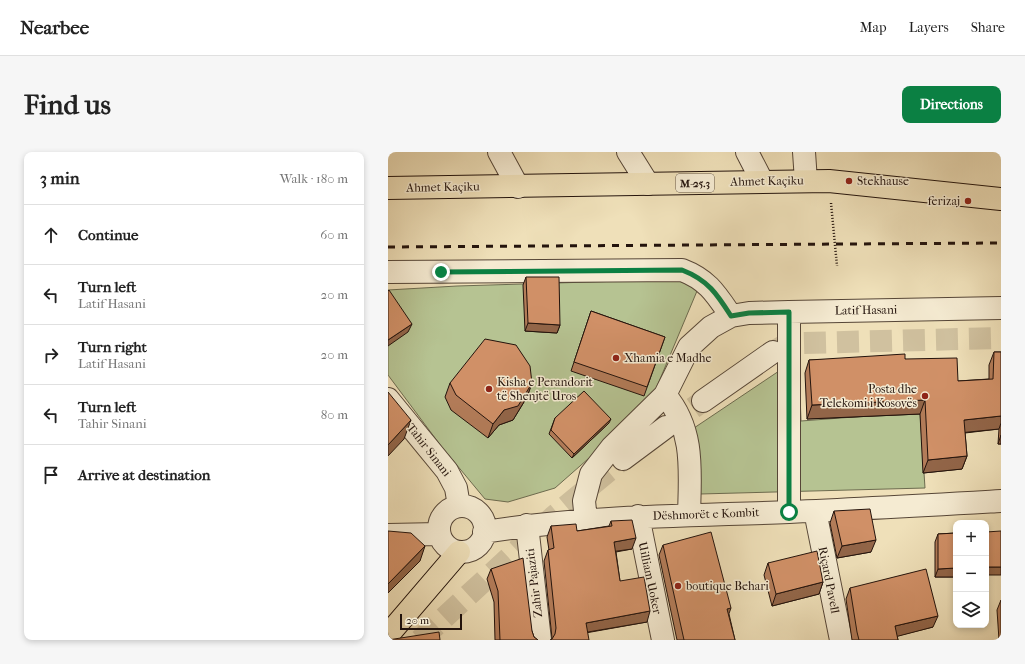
<!DOCTYPE html>
<html lang="en">
<head>
<meta charset="utf-8">
<style>
  :root { --surface:#fff; --page:#f6f6f6; --text:#222; --muted:#767676; --line:#e0e0e0; --accent:#0b8043 }
  body { margin:0; font-family:"IM FELL French Canon",serif; background:var(--page); color:var(--text) }
  .controls { position:absolute; right:12px; bottom:12px; display:grid; overflow:hidden; border-radius:8px; box-shadow:0 2px 6px #0003 }
  .controls button { width:36px; height:36px; display:grid; place-items:center; padding:0; border:0; border-bottom:1px solid var(--line); background:var(--surface); color:var(--text); font:20px sans-serif }
  .scale { position:absolute; left:12px; bottom:10px; width:62px; box-sizing:border-box; padding-left:4px; border:2px solid #23130c; border-top:0; font-size:11px; line-height:14px; white-space:nowrap; color:#23130c; -webkit-text-stroke:3px #f5ebd2; paint-order:stroke }
  .stop { position:absolute; width:12px; height:12px; margin:-9px; border:3px solid #0b8043; border-radius:50%; background:#fff }
  .stop.end { background:#0b8043; border-color:#fff; box-shadow:0 1px 4px #0008 }
  .list { margin:0; padding:0; list-style:none }
  h2 { display:flex; justify-content:space-between; align-items:center; height:52px; margin:0; padding:0 16px; font-size:17px }
  h2 small { font-size:13px; font-weight:400; color:var(--muted) }
  .list li { display:grid; grid-template-columns:26px 1fr auto; gap:12px; align-items:center; box-sizing:border-box; height:60px; padding:0 16px; border-top:1px solid var(--line) }
  .list b { display:block; font-size:15px; white-space:nowrap }
  .list p { margin:0; font-size:13px; white-space:nowrap; color:var(--muted) }
  .list em { font-size:13px; font-style:normal; color:var(--muted) }
  .icon { flex:none; width:22px; height:22px; fill:none; stroke:currentColor; stroke-width:2; stroke-linecap:round; stroke-linejoin:round }
  .map { position:relative; flex:none; width:613px; height:488px; overflow:hidden; border-radius:8px }
  header { display:flex; align-items:center; gap:24px; box-sizing:border-box; height:56px; padding:0 20px; background:var(--surface); border-bottom:1px solid var(--line) }
  header strong { font-size:19px }
  nav { display:flex; gap:22px; margin-inline-start:auto; font-size:14px }
  .intro { display:flex; align-items:center; justify-content:space-between; box-sizing:border-box; height:96px; padding:0 24px }
  h1 { margin:0; font-size:28px }
  .button { padding:10px 18px; border-radius:8px; background:var(--accent); color:#fff; font-size:14px; font-weight:700 }
  main { display:flex; gap:24px; padding:0 24px }
  aside { flex:1; background:var(--surface); border-radius:8px; box-shadow:0 2px 6px #0003 }
  .map>svg:first-child { display:block }
</style>
</head>
<body>
<header>
<strong>Nearbee</strong>
<nav><a>Map</a><a>Layers</a><a>Share</a></nav>
</header>
<div class="intro"><h1>Find us</h1><a class="button">Directions</a></div>
<main>
<aside>
<h2>3 min<small>Walk · 180 m</small></h2>
<ul class="list">
<li><svg class="icon" aria-label="ahead" viewBox="0 0 24 24"><path d="M12 20V5M6 11l6-6 6 6"/></svg><div><b>Continue</b></div><em>60 m</em></li>
<li><svg class="icon" aria-label="left" viewBox="0 0 24 24"><path d="M17 20v-9H6M10 6l-5 5 5 5"/></svg><div><b>Turn left</b><p>Latif Hasani</p></div><em>20 m</em></li>
<li><svg class="icon" aria-label="right" viewBox="0 0 24 24"><path d="M7 20v-9h11M14 6l5 5-5 5"/></svg><div><b>Turn right</b><p>Latif Hasani</p></div><em>20 m</em></li>
<li><svg class="icon" aria-label="left" viewBox="0 0 24 24"><path d="M17 20v-9H6M10 6l-5 5 5 5"/></svg><div><b>Turn left</b><p>Tahir Sinani</p></div><em>80 m</em></li>
<li><svg class="icon" aria-label="arrive" viewBox="0 0 24 24"><path d="M6 21V4h12l-3 4 3 4H6"/></svg><div><b>Arrive at destination</b></div></li>
</ul>
</aside>
<div class="map">
<svg width="613" height="488" viewBox="0 0 613 488">
  <rect width="100%" height="100%" fill="#efe0b9"/>
  <filter id="stains"><feTurbulence type="fractalNoise" baseFrequency=".005" numOctaves="4"/><feColorMatrix values="0 0 0 0 .2 0 0 0 0 .09 0 0 0 0 .02 0 0 0 .5 -.17"/></filter>
  <radialGradient id="worn" r=".72"><stop offset=".6" stop-color="#630" stop-opacity="0"/><stop offset="1" stop-color="#630" stop-opacity=".3"/></radialGradient>
  <!-- green -->
  <path fill="#b6c392" stroke="#6c6b4f" d="M301,127L309,139L262,251L242,270L167,336L120,350L97,347L53,294L0,223V138L69,134Z
    M411,216L413,269L532,260L537,336L312,342L306,276L394,217Z"/>
  <g fill="none" stroke-linecap="round" stroke-linejoin="round">
    <!-- minor-tunnel -->
    <path stroke="#d0c19f" stroke-width="22" stroke-dasharray="22 11" stroke-linecap="butt" d="M385,200L397,193L416,191L613,186
      M278,275L315,249
      M32,488L165,365L235,307"/>
    <defs>
      <path id="minor" d="M111,0L130,35
        M240,0L260,32
        M359,0L374,29
        M416,0L418,29
        M0,120L294,118C320,128 328,142 343,164
        M401,160V360
        M277,243C307,278 302,320 301,363
        M0,247L59,319L68,336L71,354
        M315,249L385,200
        M235,307L278,275
        M51 377a23 23 0 1 1 46 0a23 23 0 1 1-46 0Z
        M250,364L275,488
        M198,368L196,349L203,322L224,295L277,243L301,195L323,175L343,164L361,161L401,160L613,156
        M429,369L453,488
        M139,373L152,488
        M96,380C197,364 299,364 401,360C472,357 542,353 613,349
        M0,383L51,382"/>
      <path id="major" d="M0,36L441,29L613,47
        M0,483L71,400"/>
    </defs>
    <!-- minor casing -->
    <use href="#minor" stroke="#564637" stroke-width="24"/>
    <!-- major casing -->
    <use href="#major" stroke="#23130c" stroke-width="24"/>
    <!-- path -->
    <path stroke="#23130c" stroke-width="2.5" stroke-dasharray="1 2" stroke-linecap="butt" d="M443,51L449,114"/>
    <!-- minor -->
    <use href="#minor" stroke="#f5ebd2" stroke-width="22"/>
    <!-- major -->
    <use href="#major" stroke="#efe0b9" stroke-width="22"/>
    <!-- rail -->
    <path stroke="#23130c" stroke-width="3" stroke-dasharray="7 7" stroke-linecap="butt" d="M0,95L613,91"/>
  </g>
  <!-- wall -->
  <path fill="#b37c59" stroke="#23130c" d="M138,125L172,173L169,181L137,179L135,133Z
    M203,159L277,185L256,244L183,219Z
    M606,200H613V292H610L611,277L577,281L579,304L574,317L535,321L532,262L419,267L417,221L421,208L517,207L570,229L601,227V213Z
    M62,231H144L139,245L125,268L111,273L100,286L63,258L57,245Z
    M167,266L221,271L184,306L161,282Z
    M446,359L483,400L449,406L442,371Z
    M223,369L244,397L228,400L232,429L259,470L164,487V486L156,409L160,398H161L159,385L163,374L189,379L221,374Z
    M568,381V425H547V390L550,382Z
    M275,393L341,462L347,488H289L271,403Z
    M380,411L435,430L431,442L384,454L376,423Z
    M103,417L144,479L146,485L150,488H107L106,450L99,427Z
    M462,436L545,475L509,484L510,488H464L458,447Z
    M613,448V488H611L609,458Z"/>
  <!-- shaded-wall -->
  <path fill="#926548" stroke="#23130c" d="M140,171L172,173L169,181L137,179Z
    M24,172L20,180L0,194V188Z
    M144,231L139,245L125,268L111,273L100,286L105,272L116,258Z
    M537,248L532,262L419,267L424,253Z
    M613,264V271L611,277L571,281L576,268Z
    M223,267L221,271L184,306L186,302Z
    M23,268L16,287L0,304V293Z
    M613,283V292H610Z
    M579,304L574,317L535,321L540,308Z
    M248,386L244,397L222,400L226,390Z
    M488,388L483,400L449,406L454,394Z
    M37,394L32,409L0,441V432Z
    M598,415H613V423H598Z
    M568,416V425H547L550,417Z
    M435,430L431,442L384,454L388,442Z
    M343,456L339,467V457Z
    M262,459L259,470L194,481L198,471Z
    M550,464L545,475L503,486L507,474Z"/>
  <!-- building -->
  <path fill="#d09067" stroke="#23130c" d="M138,125H171L172,173L140,171Z
    M1,138L24,172L0,188V139Z
    M203,159L277,185L259,235L186,210Z
    M97,187L128,193L142,214L144,231L130,254L116,258L105,272L68,243L62,231Z
    M606,200H613V264L576,268L579,304L540,308L537,248L424,253L421,208L517,202V207L569,206L570,229L605,227Z
    M196,239L223,267L186,302L163,278L167,266Z
    M0,240L23,268L0,293Z
    M482,357L488,388L454,394L446,359Z
    M244,368L248,386L226,390L232,429L256,425L262,459L198,471L201,488H162L164,487L167,482L168,476L160,398L166,396L163,374L188,372L189,379L224,374L223,369Z
    M0,379L23,381L37,394L0,432Z
    M613,379V415H598V380Z
    M323,380L343,456L339,457L347,488H296L275,393Z
    M568,381V416L550,417V382Z
    M429,399L435,430L388,442L380,411Z
    M135,406L144,479L146,485L150,488H112L110,439L103,417Z
    M538,417L550,464L507,474L510,488H471L469,480L462,436Z
    M51,480L52,488H0Z"/>
  <g fill="none" stroke-linecap="round" stroke-linejoin="round">
    <!-- route -->
    <path stroke="#0b8043" stroke-width="5" d="M53,120L294,118C320,128 329,142 343,164L361,161L401,160V360"/>
  </g>
  <!-- markers -->
  <g fill="#8f2418" stroke="#f5ebd2" stroke-width="1.5">
    <circle cx="461" cy="29" r="4"/>
    <circle cx="580" cy="49" r="4"/>
    <circle cx="228" cy="206" r="4"/>
    <circle cx="101" cy="237" r="4"/>
    <circle cx="537" cy="244" r="4"/>
    <circle cx="290" cy="434" r="4"/>
  </g>
  <g text-anchor="middle" stroke-width="3" stroke-linejoin="round" paint-order="stroke">
    <!-- shield labels -->
    <rect fill="#f5ebd2" stroke="#625447" stroke-width="1" x="288" y="22" width="38" height="18" rx="3"/>
    <g font-size="11" font-weight="bold" fill="#23130c">
      <text x="307" y="35">M-25.3</text>
    </g>
    <!-- street labels -->
    <g font-size="12" fill="#23130c" stroke="#f5ebd2">
      <text transform="translate(379 29) rotate(-1)" y="4">Ahmet Kaçiku</text>
      <text transform="translate(55 35) rotate(-1)" y="4">Ahmet Kaçiku</text>
      <text transform="translate(478 158) rotate(-1)" y="4">Latif Hasani</text>
      <text transform="translate(41 298) rotate(52)" y="4">Tahir Sinani</text>
      <text transform="translate(318 362) rotate(-2)" y="4">Dëshmorët e Kombit</text>
      <text transform="translate(262 426) rotate(78)" y="4">Uilliam Uoker</text>
      <text transform="translate(441 428) rotate(79)" y="4">Riçard Pavell</text>
      <text transform="translate(146 431) rotate(-97)" y="4">Zahir Pajaziti</text>
    </g>
    <!-- poi labels -->
    <g font-size="12" fill="#23130c" stroke="#f5ebd2" text-anchor="start">
      <text x="469" y="33">Stekhause</text>
      <text x="572" y="53" text-anchor="end">ferizaj</text>
      <text x="236" y="210">Xhamia e Madhe</text>
      <text x="109" y="234">Kisha e Perandorit<tspan x="109" dy="14">të Shenjtë Uros</tspan></text>
      <text x="529" y="241" text-anchor="end">Posta dhe<tspan x="529" dy="14">Telekomi i Kosovës</tspan></text>
      <text x="298" y="438">boutique Behari</text>
    </g>
  </g>
  <rect width="100%" height="100%" filter="url(#stains)"/>
  <rect width="100%" height="100%" fill="url(#worn)"/>
</svg>
<div class="controls">
<button>+</button>
<button>−</button>
<button><svg class="icon" aria-label="layers" viewBox="0 0 24 24"><path d="M12 4l9 5-9 5-9-5zM3 14l9 5 9-5"/></svg></button>
</div>
<div class="scale">20 m</div>
<div class="stop" style="left:401px;top:360px"></div>
<div class="stop end" style="left:53px;top:120px"></div>
</div>
</main>
</body>
</html>
